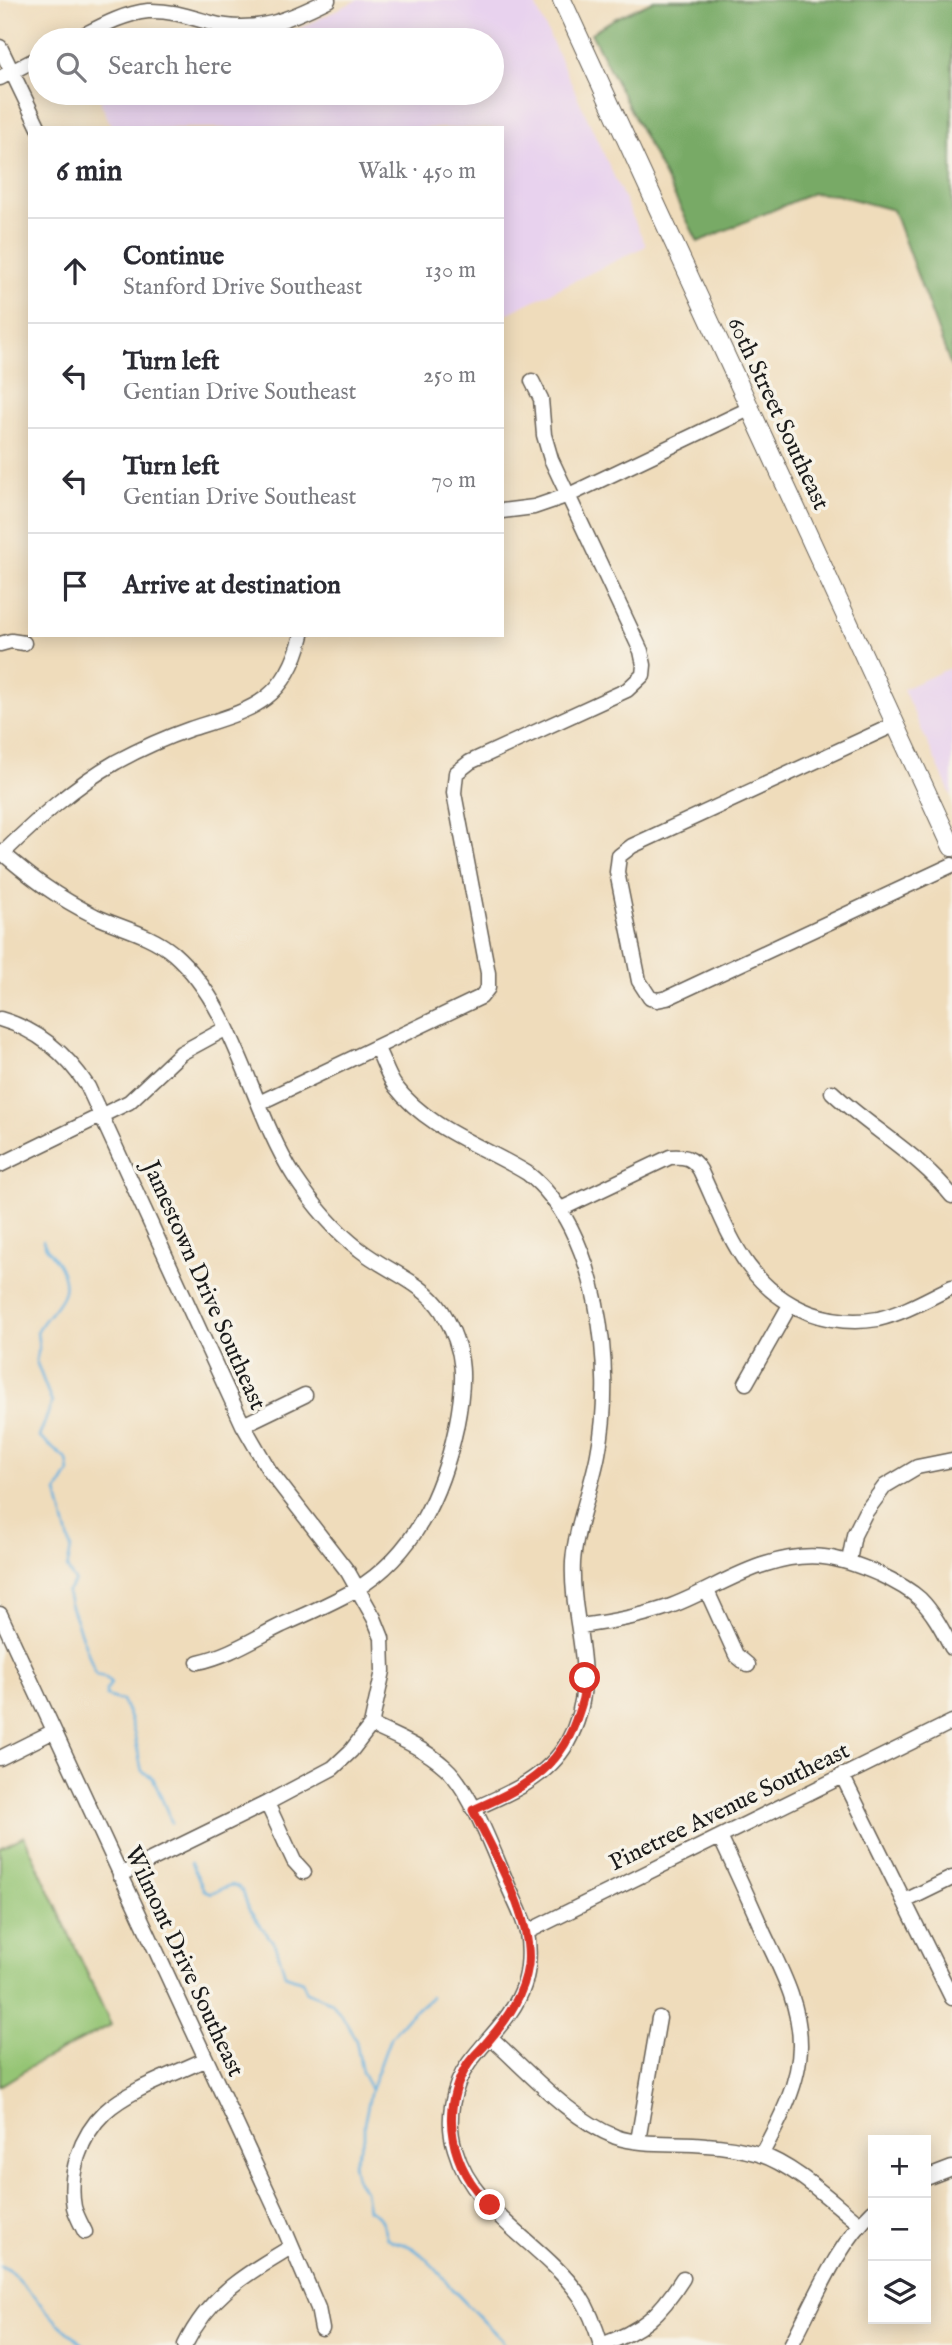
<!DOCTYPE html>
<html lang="en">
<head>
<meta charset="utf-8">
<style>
  :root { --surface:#fff; --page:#f7f7f7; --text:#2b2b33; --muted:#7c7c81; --line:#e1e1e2 }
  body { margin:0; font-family:"IM FELL English",serif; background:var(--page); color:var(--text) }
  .controls { position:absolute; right:21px; bottom:21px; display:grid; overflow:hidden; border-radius:0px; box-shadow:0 4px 18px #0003 }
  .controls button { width:63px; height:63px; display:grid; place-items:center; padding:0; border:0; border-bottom:2px solid var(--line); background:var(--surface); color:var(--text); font:35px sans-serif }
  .stop { position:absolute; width:21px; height:21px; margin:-16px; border:5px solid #d93025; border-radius:50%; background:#fff }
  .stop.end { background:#d93025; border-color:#fff; box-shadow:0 2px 7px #0008 }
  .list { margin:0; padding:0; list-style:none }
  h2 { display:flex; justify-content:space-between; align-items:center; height:91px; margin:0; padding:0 28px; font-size:30px }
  h2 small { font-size:23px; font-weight:400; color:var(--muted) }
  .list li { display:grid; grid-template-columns:46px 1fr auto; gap:21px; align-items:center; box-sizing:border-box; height:105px; padding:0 28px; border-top:2px solid var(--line) }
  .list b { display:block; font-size:26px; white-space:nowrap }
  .list p { margin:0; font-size:23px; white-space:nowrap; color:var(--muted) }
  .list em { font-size:23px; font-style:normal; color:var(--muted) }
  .icon { flex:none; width:38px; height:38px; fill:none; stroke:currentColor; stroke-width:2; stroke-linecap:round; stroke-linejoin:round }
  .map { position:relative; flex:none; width:952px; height:2345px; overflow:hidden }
  .search { position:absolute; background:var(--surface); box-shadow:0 4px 18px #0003; left:28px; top:28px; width:476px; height:77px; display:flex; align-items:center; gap:18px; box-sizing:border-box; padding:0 24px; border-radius:38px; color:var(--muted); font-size:26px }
  .panel { position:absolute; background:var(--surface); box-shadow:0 4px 18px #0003; left:28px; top:126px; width:476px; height:511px; border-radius:0px }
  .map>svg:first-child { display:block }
</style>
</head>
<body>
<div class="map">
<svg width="952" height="2345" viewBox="0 0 952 2345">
  <rect width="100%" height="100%" fill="#f7f3e8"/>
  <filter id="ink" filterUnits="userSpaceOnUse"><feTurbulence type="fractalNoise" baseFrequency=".0143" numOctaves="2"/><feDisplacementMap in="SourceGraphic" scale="14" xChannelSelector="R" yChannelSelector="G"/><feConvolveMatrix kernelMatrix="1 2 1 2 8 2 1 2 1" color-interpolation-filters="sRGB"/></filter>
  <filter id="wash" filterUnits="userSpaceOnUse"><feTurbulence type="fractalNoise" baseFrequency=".00686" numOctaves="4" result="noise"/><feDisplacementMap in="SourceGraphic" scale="28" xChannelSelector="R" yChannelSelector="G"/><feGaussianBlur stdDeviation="1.57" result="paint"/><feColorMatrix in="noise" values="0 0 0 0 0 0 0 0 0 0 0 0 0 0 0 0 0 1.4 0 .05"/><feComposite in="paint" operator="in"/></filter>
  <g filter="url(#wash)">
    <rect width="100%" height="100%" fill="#efdcbb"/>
    <!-- built -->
    <path fill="#e8d2ee" d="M357,0H533L646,246L502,316V128H112L100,101L117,93H492V40H253L280,36L297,30Z
      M952,667V797L903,689Z"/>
    <!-- green -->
    <path fill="#95c575" stroke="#587048" stroke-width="2" d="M24,1836L111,2025L37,2063L0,2086V1848Z"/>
    <!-- forest -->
    <path fill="#78aa66" stroke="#4a6341" stroke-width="2" d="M654,0H952V369L893,210L837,195L813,193L698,242L591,33L614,19Z"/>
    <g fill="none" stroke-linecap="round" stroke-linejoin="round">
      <!-- stream -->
      <path stroke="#66b0de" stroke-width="2.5" d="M43,1241C47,1251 53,1256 58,1264C77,1298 50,1306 37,1332L39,1348L36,1361L52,1403L39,1437L67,1460L69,1472L57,1492L71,1549L67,1569L75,1581L67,1593L70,1604L96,1675L105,1677L111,1683L106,1690V1696L122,1701C135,1724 136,1746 142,1771L153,1778L172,1823
        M191,1863L204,1890L211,1893L231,1885L238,1887L243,1892L249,1910L276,1946L285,1975L302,1981L307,1992L332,2002L348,2025L356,2041L362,2072L371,2090
        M431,1997L408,2017L390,2038L371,2090L364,2124V2138L353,2164L356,2178L365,2191L368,2210C382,2215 383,2225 387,2238C394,2243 401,2243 409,2246C422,2252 443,2276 451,2288L502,2340L504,2345
        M0,2266L9,2270L58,2323L83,2345"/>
    </g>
  </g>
  <g filter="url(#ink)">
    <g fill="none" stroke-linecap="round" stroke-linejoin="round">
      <defs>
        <path id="minor" d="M74,40C98,28 121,14 148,11C171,10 190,17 211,23C255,35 290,19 328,0
          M0,47L39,128
          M0,78L40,57
          M502,511L534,507L569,495L749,409
          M0,644L11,641L24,643
          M896,724L632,846L619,856L617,872L639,981L650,998L657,1000L667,998L952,865
          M0,851C33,879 55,896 95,916C121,928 150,934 173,953C236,1008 250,1107 294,1176C312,1203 333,1229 359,1249C386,1271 422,1281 442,1311C467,1352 465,1383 456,1428C442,1493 415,1554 355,1590C332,1603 307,1614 282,1625C255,1638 228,1656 198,1662
          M3,853C38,819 74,786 116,762C140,749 164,738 190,729C249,710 285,704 302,635
          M0,1019C38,1030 67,1054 88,1087L243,1425L269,1470L348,1572L374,1618L382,1638L383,1671L371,1725L351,1751L333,1768L267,1803L120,1875
          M376,1047C383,1059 387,1075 395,1086C428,1129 483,1146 527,1173C599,1228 615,1371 598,1454C592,1487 575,1529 573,1562C570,1628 603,1679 567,1743C547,1778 508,1794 473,1809
          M832,1092C871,1129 919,1154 952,1196
          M259,1103L481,997L488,988V973L454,793L456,773L470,762L627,690L643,675L644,665L641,651L551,459L544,435L541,399L532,381
          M0,1165L129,1102L181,1053L225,1029
          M561,1209L670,1157C685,1156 692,1157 700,1170C728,1229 743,1287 810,1313C832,1321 855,1323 878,1319C904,1313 929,1298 952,1287
          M746,1383L790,1305
          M243,1425L305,1395
          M849,1561L854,1535L865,1513L885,1486L917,1467L952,1460
          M707,1591L736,1655L748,1665
          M0,1614L277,2212L318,2308L322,2329
          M580,1626C610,1622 639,1617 668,1607C702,1595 732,1574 766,1564C810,1550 838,1556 879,1574C894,1581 908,1588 920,1599C934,1613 943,1631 952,1648
          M371,1725C397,1737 424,1748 445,1767C472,1791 494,1854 509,1888C515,1902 524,1918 527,1933C530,1949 529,1970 524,1985C514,2016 488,2037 469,2063C452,2086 446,2121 455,2149C473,2213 543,2243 580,2296C590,2311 596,2328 601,2345
          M0,1758L54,1731
          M842,1775L952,1998
          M267,1803L294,1861L304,1872
          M720,1837C735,1869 750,1901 764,1934C781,1970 800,2004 800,2045C800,2083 779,2122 761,2155
          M905,1901L952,1878
          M527,1932L952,1722
          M491,2038C528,2071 570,2119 616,2137C641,2146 679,2142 706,2145C724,2146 742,2149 759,2154C794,2165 831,2201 860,2224
          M638,2141L659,2018
          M926,2178L952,2168
          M85,2232C81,2224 76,2215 74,2207C68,2174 80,2136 105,2112C130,2089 175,2074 206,2059
          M185,2345C210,2294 245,2275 291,2247
          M601,2345C642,2331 660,2315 683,2278
          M791,2345C815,2300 836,2246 873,2211"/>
        <path id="major" d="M562,0L952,847"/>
      </defs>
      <!-- minor casing -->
      <use href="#minor" stroke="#665f54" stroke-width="17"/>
      <!-- major casing -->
      <use href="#major" stroke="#665f54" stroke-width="20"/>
      <!-- minor -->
      <use href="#minor" stroke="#fff" stroke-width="14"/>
      <!-- major -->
      <use href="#major" stroke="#fff" stroke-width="18"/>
    </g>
  </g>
  <g fill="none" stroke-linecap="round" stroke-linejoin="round" filter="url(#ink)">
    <!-- route -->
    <path stroke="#d93025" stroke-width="9" d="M490,2205C451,2168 438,2111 468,2064C474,2055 483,2048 489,2040C508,2018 524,1994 528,1965C533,1917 493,1853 473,1810C521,1789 558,1771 576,1720C581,1706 586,1692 585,1678"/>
  </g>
  <g text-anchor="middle" stroke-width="7" stroke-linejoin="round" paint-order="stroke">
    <!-- street labels -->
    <g font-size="24" fill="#1c1c1c" stroke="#f7f3e8">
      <text transform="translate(779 413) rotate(65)" y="8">60th Street Southeast</text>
      <text transform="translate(205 1285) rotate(66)" y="8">Jamestown Drive Southeast</text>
      <text transform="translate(729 1806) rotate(-26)" y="8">Pinetree Avenue Southeast</text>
      <text transform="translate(185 1961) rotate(65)" y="8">Wilmont Drive Southeast</text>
    </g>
  </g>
</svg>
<div class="controls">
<button>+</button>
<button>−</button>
<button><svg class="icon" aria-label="layers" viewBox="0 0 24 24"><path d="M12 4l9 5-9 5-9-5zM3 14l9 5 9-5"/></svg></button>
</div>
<div class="stop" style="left:585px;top:1678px"></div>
<div class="stop end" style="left:490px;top:2205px"></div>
<div class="search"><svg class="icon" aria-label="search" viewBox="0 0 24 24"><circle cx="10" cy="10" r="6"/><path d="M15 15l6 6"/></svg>Search here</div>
<section class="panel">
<h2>6 min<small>Walk · 450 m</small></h2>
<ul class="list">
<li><svg class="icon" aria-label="ahead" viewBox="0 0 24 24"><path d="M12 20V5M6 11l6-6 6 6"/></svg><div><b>Continue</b><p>Stanford Drive Southeast</p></div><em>130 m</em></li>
<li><svg class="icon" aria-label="left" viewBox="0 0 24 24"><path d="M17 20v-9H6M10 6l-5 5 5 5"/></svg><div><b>Turn left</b><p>Gentian Drive Southeast</p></div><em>250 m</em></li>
<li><svg class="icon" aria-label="left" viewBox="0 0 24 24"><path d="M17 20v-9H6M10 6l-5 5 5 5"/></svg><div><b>Turn left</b><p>Gentian Drive Southeast</p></div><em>70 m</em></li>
<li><svg class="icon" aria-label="arrive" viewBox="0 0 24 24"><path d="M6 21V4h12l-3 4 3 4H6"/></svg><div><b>Arrive at destination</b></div></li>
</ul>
</section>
</div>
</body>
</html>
